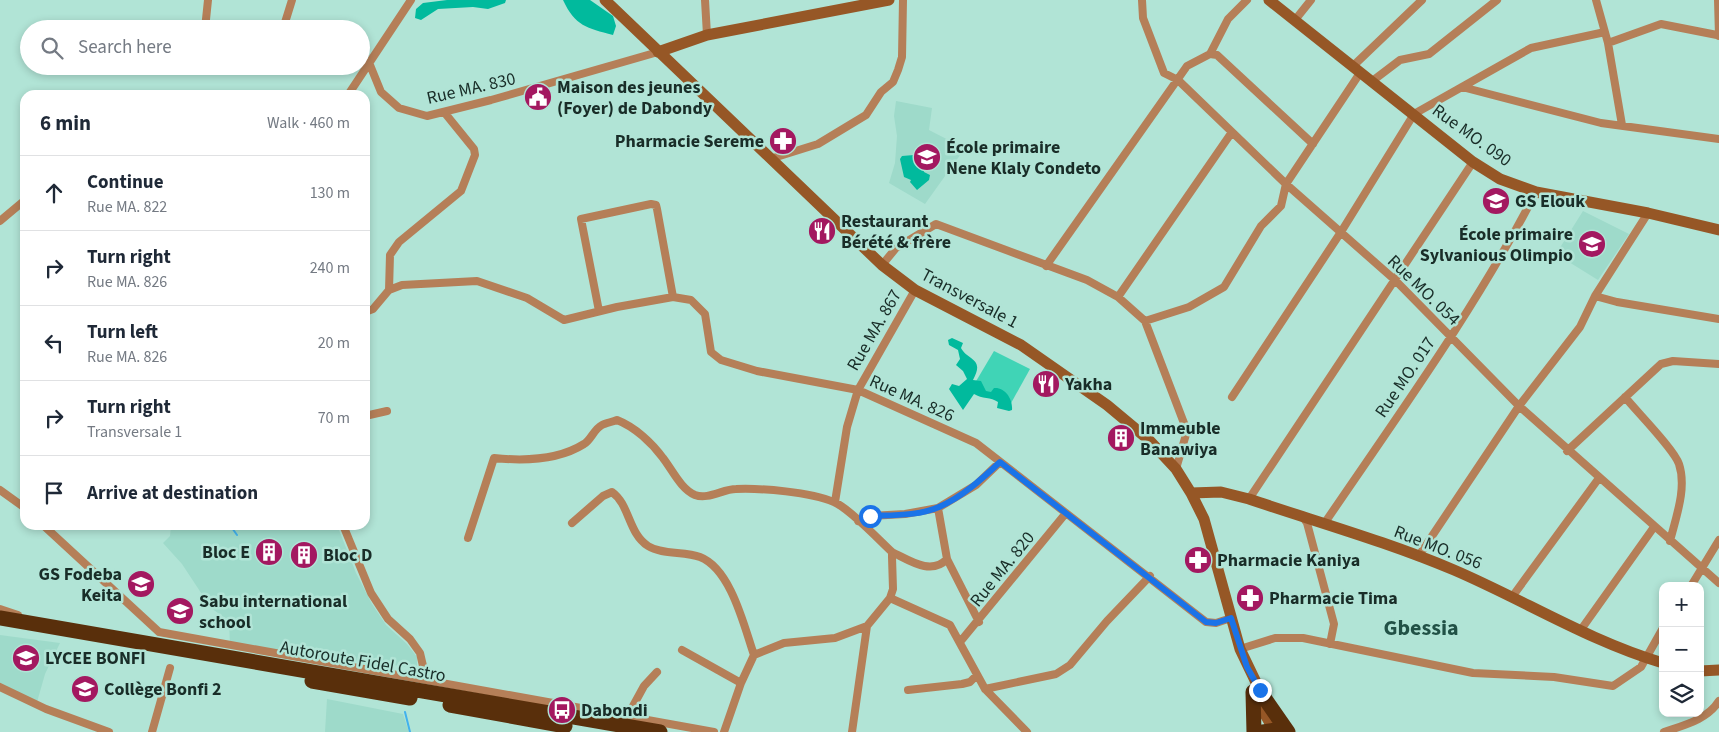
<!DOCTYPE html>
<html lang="en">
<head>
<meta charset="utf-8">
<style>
  :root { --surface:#fff; --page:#f2f2f3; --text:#1f2937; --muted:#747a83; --line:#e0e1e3 }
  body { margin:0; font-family:"Source Sans 3",sans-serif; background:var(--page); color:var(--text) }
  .controls { position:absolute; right:15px; bottom:15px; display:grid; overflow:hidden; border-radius:10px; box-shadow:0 2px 8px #0003 }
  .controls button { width:45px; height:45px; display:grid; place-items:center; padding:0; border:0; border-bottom:1px solid var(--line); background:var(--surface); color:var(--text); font:25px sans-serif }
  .stop { position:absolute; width:15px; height:15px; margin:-11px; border:4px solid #1a73e8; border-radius:50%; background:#fff }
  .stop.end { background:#1a73e8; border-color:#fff; box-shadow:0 1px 5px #0008 }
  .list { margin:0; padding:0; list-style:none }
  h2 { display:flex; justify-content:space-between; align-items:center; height:65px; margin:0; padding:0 20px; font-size:21px }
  h2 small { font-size:16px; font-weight:400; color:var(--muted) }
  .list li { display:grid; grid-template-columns:32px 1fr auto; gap:15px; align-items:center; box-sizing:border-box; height:75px; padding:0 20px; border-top:1px solid var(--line) }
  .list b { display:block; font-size:19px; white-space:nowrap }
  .list p { margin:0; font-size:16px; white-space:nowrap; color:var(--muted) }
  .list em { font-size:16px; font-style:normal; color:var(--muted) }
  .icon { flex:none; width:28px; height:28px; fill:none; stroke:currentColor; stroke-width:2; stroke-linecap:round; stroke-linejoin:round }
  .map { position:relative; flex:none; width:1719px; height:732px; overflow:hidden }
  .search { position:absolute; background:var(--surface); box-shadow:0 2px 8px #0003; left:20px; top:20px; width:350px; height:55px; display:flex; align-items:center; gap:12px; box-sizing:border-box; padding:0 18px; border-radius:28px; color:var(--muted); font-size:19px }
  .panel { position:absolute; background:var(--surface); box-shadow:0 2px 8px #0003; left:20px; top:90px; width:350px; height:440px; border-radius:15px }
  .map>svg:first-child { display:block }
</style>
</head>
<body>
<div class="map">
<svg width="1719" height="732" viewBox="0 0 1719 732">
  <rect width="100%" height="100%" fill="#b1e4d6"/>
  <!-- built -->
  <path fill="#9edaca" d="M896,101L932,108L929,130L962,147L963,151L925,204L889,183L895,163L897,136L894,116Z
    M1583,211L1629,234L1598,280L1556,254Z
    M171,525H337L356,573L372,604L386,625L407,644L417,657V668L230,645L229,621L211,608L182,564L163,543L170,536Z
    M0,635L60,643L45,674L37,702L0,684Z
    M327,699L403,714L409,732H325Z"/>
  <!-- green -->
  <path fill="#40d4b6" d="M994,351L1030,369L1010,405L972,388Z"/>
  <!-- forest -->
  <path fill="#01ba9d" d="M447,0H506L505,3L488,9L473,7L438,9L421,20L415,18L416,9L423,3Z
    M563,0H590L613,16L616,26L613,35C587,28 575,26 563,0Z
    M914,155L923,164L924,172L930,175L929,180L917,190L910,182L911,180L904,177L900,159L902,156Z
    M952,338L963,343L961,348C968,361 985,358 973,380L981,381L986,391L991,392L994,388C1005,387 1013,399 1012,410L1009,411L997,408L998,402C991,397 982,399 974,394L963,410L949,389L952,384L959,386L967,379L963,371L956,365L960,359L958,350L949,345L948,340Z"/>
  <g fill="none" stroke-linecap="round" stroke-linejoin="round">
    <!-- stream -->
    <path stroke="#41b1ed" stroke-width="2" d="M230,525L237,535
      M405,712L410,732"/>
    <!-- street -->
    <path stroke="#b57f58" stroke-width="8" d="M705,0L707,35
      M1142,0L1143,18L1164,73L1178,80L1286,184L1395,280L1519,406L1719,583
      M1596,0L1608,43L1622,125
      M1718,0L1719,36
      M1295,20L1311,0
      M205,29L208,0
      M283,29L292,0
      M1608,43L1661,24L1717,35
      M1210,54L1217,55L1313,144
      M361,60L370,65L381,92L399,108L427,116L491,100L658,52
      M1352,67L1422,0
      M1371,82L1400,60L1429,54L1497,0
      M1462,87L1601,123L1719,139
      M348,95L411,0
      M770,159L818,144L866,115L881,92L893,82L898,70L902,57L903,0
      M0,221L25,200
      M882,265L896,248L936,224L1087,280L1118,297L1145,321L1187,431L1176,469
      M1046,266L1187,66L1210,54L1228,19L1247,0
      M389,290L390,255L399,242L461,191L475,155L474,149L444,112
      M1595,296L1617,302L1719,319
      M1118,297L1232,132
      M599,311L581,219L651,204L656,205L657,209L673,297
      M365,312L373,309L389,290L402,285L477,281L527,298L564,320L617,307L673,297L691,300L705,314L711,352L721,360L757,371L858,390L976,443L1206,622L1216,623L1231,618
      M1145,321L1189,307L1224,287L1261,226L1281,206L1286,184L1360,73
      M1232,397L1341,232L1414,114L1531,48L1605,32
      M1625,397C1636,411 1674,449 1679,464C1687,488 1676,517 1670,541
      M365,416L387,411
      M1567,451L1661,364L1673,361L1719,364
      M0,490L25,508
      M1249,499L1473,162
      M835,502L847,427L858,390L915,290
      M938,508L947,559L979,622
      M1303,517L1307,523L1334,624L1330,644
      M858,521L870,516L905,514L938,508L976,485L1000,462
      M572,523L603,496L612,492C630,505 628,533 648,546C662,555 685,551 700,557C731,569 744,626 754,655L741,683L724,732
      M1324,524C1398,415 1476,308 1536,192
      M43,525L159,632L714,732
      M343,525L371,593L388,619L410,639L420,653L426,679
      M468,538L494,458C523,461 557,461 584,444C591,440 594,429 602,425C606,423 612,422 617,420C635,427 652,443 663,458C673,471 681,489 695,495C708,500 723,489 736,489C762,488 810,492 834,502C850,509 878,539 892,552V557L893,589L890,598L867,626L852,732
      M892,552C909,560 931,576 947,559
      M1418,557L1519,406L1580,327L1595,296L1648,213
      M1691,586L1719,540
      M1512,597L1599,478
      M890,598L950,625L985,689L1027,732
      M0,609L18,615
      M1580,631L1654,527
      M960,642L1066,513
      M1240,649L1275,638H1303L1473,673L1554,677L1613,686L1641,667L1663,628
      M682,650L741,683
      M754,655L784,643L835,638L867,626
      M0,687L46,709L109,732
      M985,689L1056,674L1070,665L1107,621L1150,576
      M908,690L962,684L970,682L977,675
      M627,717L644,686L657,672
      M152,732L170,668
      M1664,732C1684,725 1707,720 1719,701"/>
    <!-- secondary -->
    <path stroke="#965726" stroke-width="11" d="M605,0L882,265L915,290L1021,345L1107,405L1149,440L1176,469L1191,493L1204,519L1240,649L1264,699
      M1269,0L1473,162L1500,179L1536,192L1648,213L1719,230
      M658,52L707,35L889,0
      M1191,493L1221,492L1249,499C1317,522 1388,542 1454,570C1524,600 1589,641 1663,663
      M1700,671L1719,670
      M1254,695L1275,732"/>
    <!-- highway -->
    <path stroke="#592f0b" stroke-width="15" d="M0,618L660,732
      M312,681L410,698
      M1253,692L1254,732
      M1263,696L1288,732
      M450,705L565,726
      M1263,732L1283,729"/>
  </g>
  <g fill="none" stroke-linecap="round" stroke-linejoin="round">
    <!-- route -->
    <path stroke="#1a73e8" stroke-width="6" d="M870,516C891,515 919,516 939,507C962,497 982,479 1000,462L1206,622L1216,623L1231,618L1247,667L1260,690"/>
  </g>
  <!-- icons -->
  <defs>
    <symbol id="civic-disc" viewBox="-11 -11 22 22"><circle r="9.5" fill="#a31860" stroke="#b1e4d6"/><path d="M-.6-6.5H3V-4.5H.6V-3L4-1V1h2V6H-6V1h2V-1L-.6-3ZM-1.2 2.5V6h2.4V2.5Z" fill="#fff"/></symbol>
    <symbol id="pharmacy-disc" viewBox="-11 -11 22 22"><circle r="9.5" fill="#a31860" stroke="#b1e4d6"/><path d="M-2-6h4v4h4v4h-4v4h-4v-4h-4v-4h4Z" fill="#fff"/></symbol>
    <symbol id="school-disc" viewBox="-11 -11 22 22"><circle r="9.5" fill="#a31860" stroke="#b1e4d6"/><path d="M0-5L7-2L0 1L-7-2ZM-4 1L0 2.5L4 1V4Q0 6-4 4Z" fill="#fff"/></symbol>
    <symbol id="restaurant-disc" viewBox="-11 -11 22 22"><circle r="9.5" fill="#a31860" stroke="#b1e4d6"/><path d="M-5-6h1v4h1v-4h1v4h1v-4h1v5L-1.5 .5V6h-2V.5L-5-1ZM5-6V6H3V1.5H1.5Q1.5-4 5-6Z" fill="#fff"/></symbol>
    <symbol id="building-disc" viewBox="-11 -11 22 22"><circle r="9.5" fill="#a31860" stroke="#b1e4d6"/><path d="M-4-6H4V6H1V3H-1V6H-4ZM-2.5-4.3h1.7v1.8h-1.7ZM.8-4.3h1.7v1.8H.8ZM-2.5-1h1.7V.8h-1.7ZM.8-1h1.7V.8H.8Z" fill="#fff"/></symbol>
    <symbol id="bus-disc" viewBox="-11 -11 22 22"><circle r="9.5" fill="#a31860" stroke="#b1e4d6"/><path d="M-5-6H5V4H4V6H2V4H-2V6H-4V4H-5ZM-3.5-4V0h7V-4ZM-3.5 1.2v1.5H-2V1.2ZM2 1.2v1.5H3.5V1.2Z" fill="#fff"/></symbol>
  </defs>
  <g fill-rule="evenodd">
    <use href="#civic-disc" x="522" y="81" width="32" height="32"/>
    <use href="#pharmacy-disc" x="767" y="125" width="32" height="32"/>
    <use href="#school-disc" x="911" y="141" width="32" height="32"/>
    <use href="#school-disc" x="1480" y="185" width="32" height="32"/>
    <use href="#restaurant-disc" x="806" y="215" width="32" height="32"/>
    <use href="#school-disc" x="1576" y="228" width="32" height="32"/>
    <use href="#restaurant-disc" x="1030" y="368" width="32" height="32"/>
    <use href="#building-disc" x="1105" y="422" width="32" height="32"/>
    <use href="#building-disc" x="253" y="536" width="32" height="32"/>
    <use href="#building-disc" x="288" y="539" width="32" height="32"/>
    <use href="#pharmacy-disc" x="1182" y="544" width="32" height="32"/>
    <use href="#school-disc" x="125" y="568" width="32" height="32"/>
    <use href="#pharmacy-disc" x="1234" y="582" width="32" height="32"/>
    <use href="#school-disc" x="164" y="595" width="32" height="32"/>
    <use href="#school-disc" x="10" y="642" width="32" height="32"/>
    <use href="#school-disc" x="69" y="673" width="32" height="32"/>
    <use href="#bus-disc" x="546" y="694" width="32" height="32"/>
  </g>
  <g text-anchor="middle" stroke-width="5" stroke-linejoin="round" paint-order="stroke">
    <!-- poi labels -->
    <g font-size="18" font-weight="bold" fill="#192d28" stroke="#b1e4d6" text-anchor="start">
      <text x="557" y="93">Maison des jeunes<tspan x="557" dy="21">(Foyer) de Dabondy</tspan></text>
      <text x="764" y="147" text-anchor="end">Pharmacie Sereme</text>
      <text x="946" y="153">École primaire<tspan x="946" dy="21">Nene Klaly Condeto</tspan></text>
      <text x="1515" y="207">GS Elouk</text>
      <text x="841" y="227">Restaurant<tspan x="841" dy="21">Bérété &amp; frère</tspan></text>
      <text x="1573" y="240" text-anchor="end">École primaire<tspan x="1573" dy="21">Sylvanious Olimpio</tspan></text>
      <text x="1065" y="390">Yakha</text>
      <text x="1140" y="434">Immeuble<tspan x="1140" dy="21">Banawiya</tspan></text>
      <text x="250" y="558" text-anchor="end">Bloc E</text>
      <text x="323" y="561">Bloc D</text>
      <text x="1217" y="566">Pharmacie Kaniya</text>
      <text x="122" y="580" text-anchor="end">GS Fodeba<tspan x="122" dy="21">Keita</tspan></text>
      <text x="1269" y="604">Pharmacie Tima</text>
      <text x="199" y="607">Sabu international<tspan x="199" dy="21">school</tspan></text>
      <text x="45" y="664">LYCEE BONFI</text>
      <text x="104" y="695">Collège Bonfi 2</text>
      <text x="581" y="716">Dabondi</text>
    </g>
    <!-- street labels -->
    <g font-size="18" fill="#192d28" stroke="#b1e4d6">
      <text transform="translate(471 88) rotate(-13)" y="6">Rue MA. 830</text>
      <text transform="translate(1472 135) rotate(36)" y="6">Rue MO. 090</text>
      <text transform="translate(1424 290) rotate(44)" y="6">Rue MO. 054</text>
      <text transform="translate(970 298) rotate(28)" y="6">Transversale 1</text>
      <text transform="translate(874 330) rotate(-60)" y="6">Rue MA. 867</text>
      <text transform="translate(1405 377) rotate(-56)" y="6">Rue MO. 017</text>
      <text transform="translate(912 398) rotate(24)" y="6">Rue MA. 826</text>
      <text transform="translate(1438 547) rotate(21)" y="6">Rue MO. 056</text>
      <text transform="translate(1002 569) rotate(-51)" y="6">Rue MA. 820</text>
      <text transform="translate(363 661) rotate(10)" y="6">Autoroute Fidel Castro</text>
    </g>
    <!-- district labels -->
    <g font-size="22" font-weight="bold" fill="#215146" stroke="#b1e4d6">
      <text x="1421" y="635">Gbessia</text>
    </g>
  </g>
</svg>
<div class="controls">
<button>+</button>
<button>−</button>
<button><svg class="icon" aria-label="layers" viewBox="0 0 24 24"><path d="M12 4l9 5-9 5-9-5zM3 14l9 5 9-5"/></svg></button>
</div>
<div class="stop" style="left:870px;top:516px"></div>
<div class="stop end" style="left:1260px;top:690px"></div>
<div class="search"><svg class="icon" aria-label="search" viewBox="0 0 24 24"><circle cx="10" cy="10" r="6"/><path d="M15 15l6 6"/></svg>Search here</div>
<section class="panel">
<h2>6 min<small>Walk · 460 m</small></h2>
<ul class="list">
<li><svg class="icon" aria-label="ahead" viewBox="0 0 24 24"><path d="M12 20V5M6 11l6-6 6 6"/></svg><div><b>Continue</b><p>Rue MA. 822</p></div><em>130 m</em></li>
<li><svg class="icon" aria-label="right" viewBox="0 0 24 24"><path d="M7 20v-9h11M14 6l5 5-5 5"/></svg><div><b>Turn right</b><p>Rue MA. 826</p></div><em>240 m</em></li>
<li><svg class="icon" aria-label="left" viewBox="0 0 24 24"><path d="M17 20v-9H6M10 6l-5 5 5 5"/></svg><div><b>Turn left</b><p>Rue MA. 826</p></div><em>20 m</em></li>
<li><svg class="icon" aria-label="right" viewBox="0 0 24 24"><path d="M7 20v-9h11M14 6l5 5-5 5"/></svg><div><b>Turn right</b><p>Transversale 1</p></div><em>70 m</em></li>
<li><svg class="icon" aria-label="arrive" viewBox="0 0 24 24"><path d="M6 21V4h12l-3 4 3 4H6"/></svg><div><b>Arrive at destination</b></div></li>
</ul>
</section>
</div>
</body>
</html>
